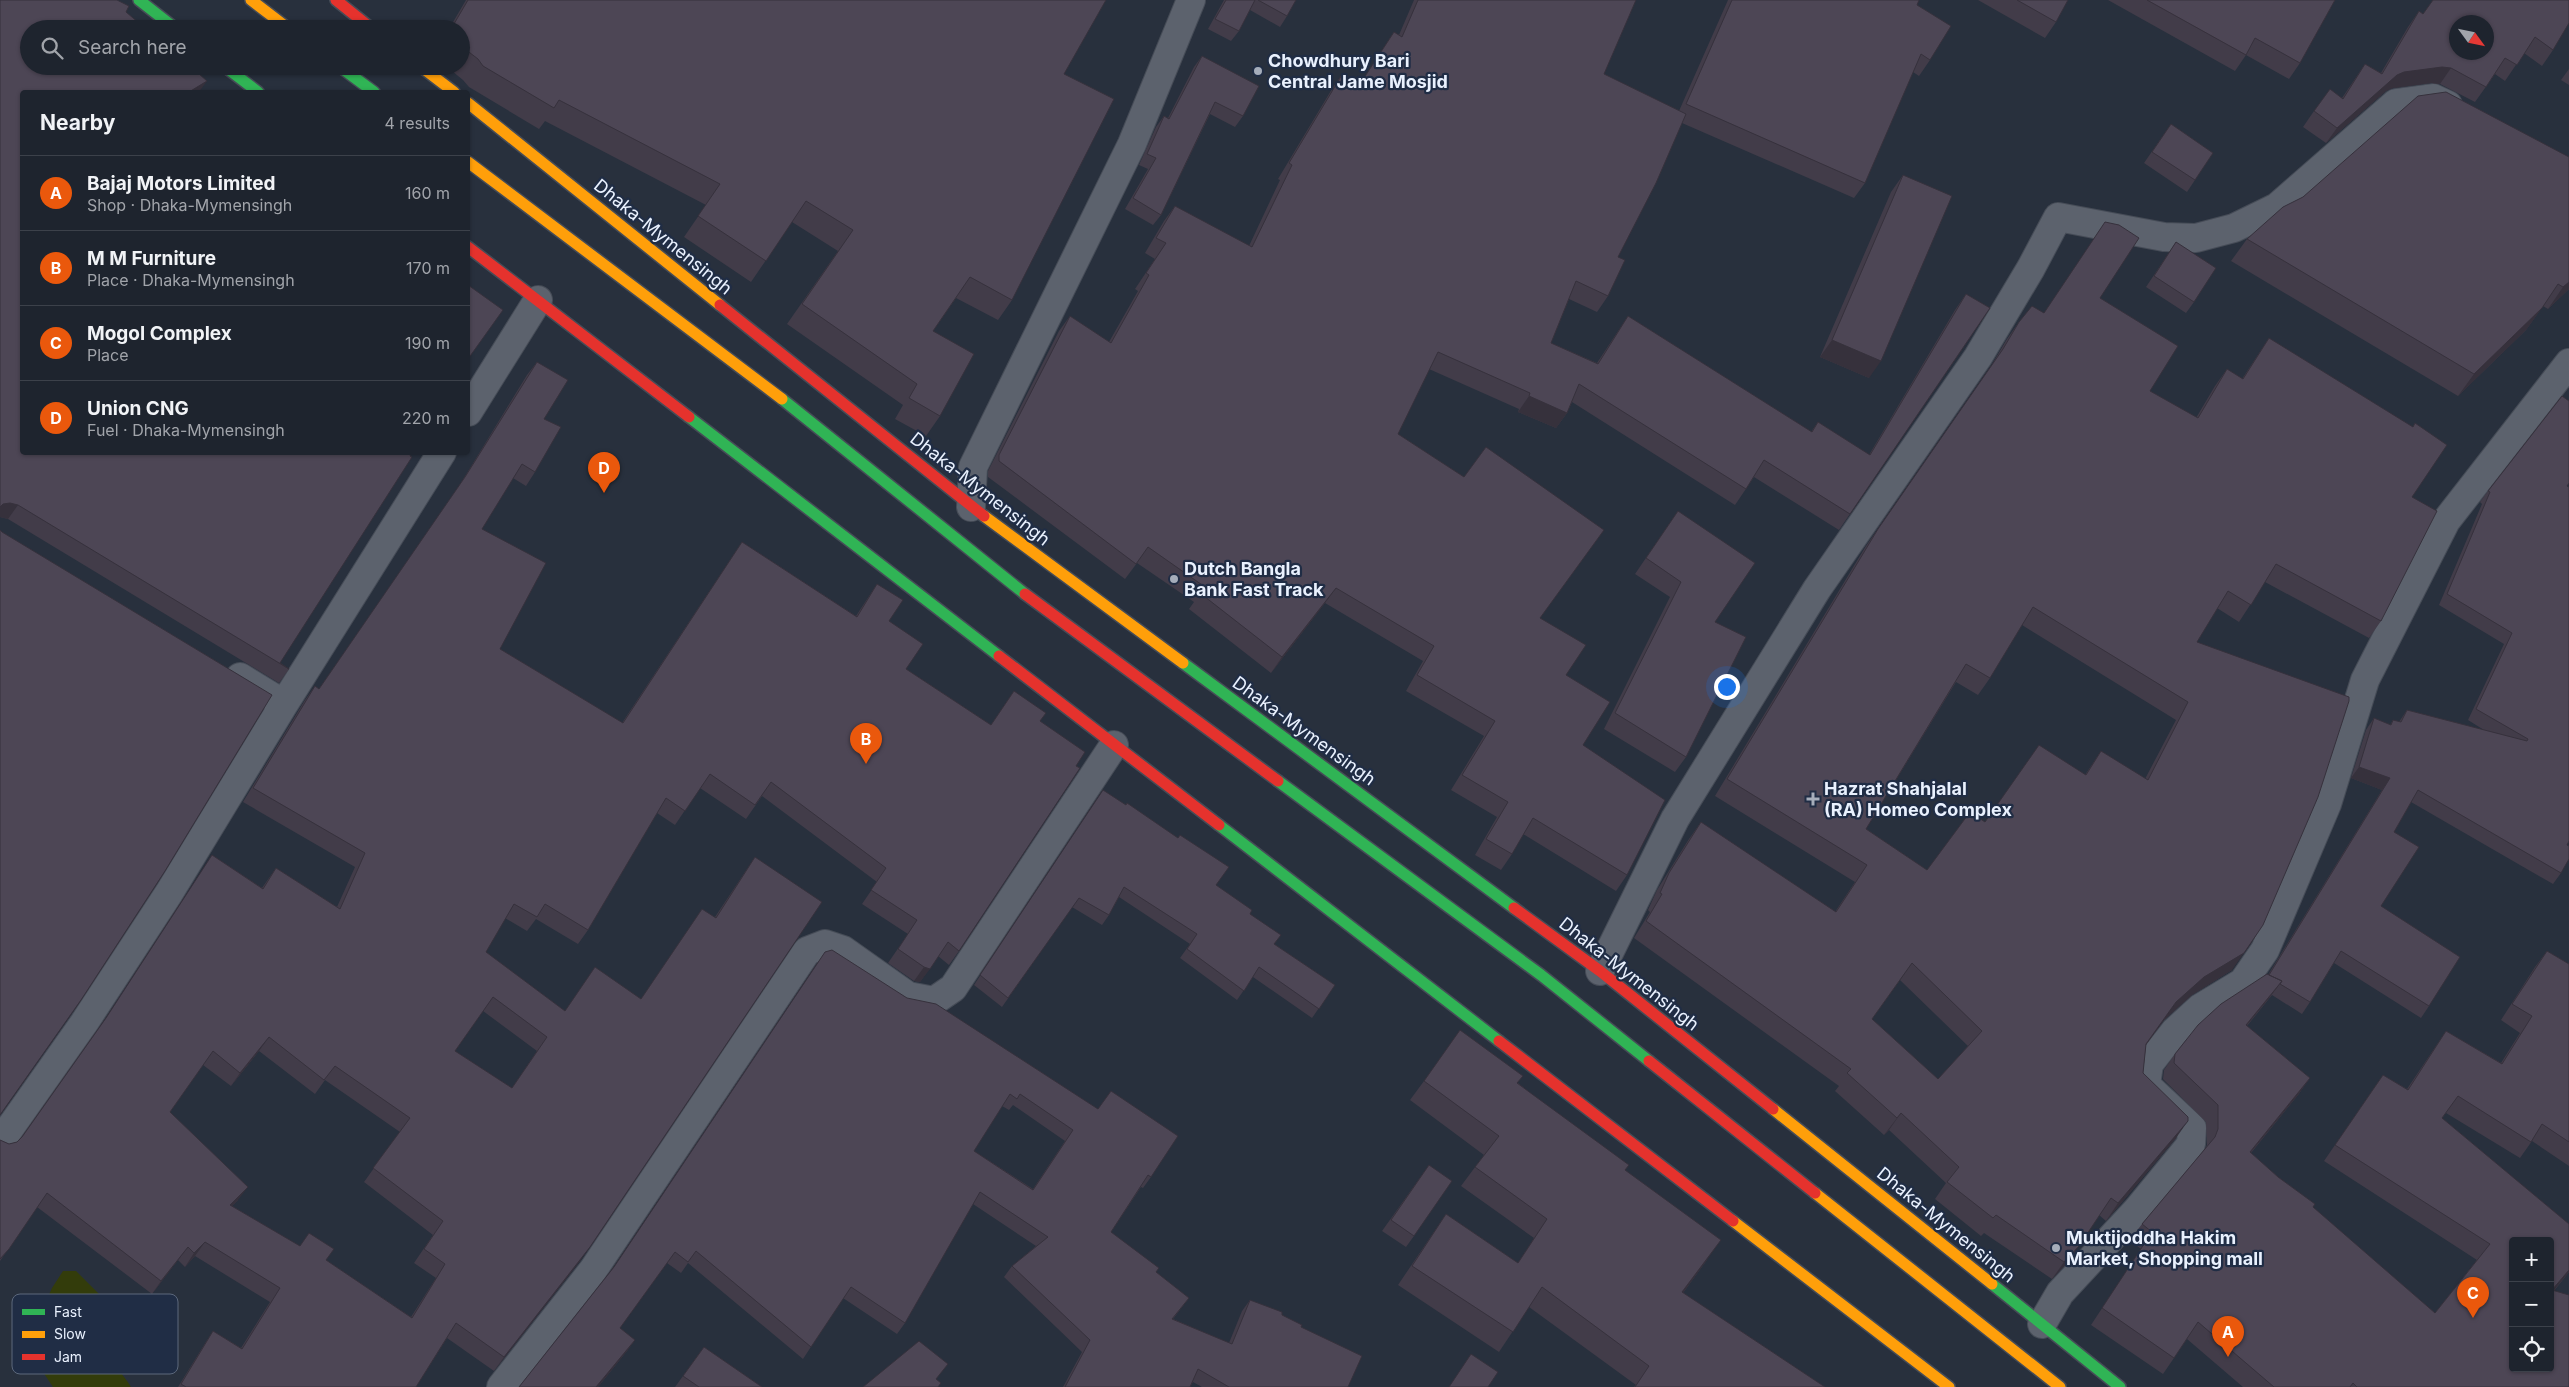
<!DOCTYPE html>
<html lang="en">
<head>
<meta charset="utf-8">
<style>
  :root { --surface:#1e242e; --page:#262c36; --text:#f1f3f6; --muted:#a1a4aa; --line:#3c414a; --accent:#ea580c }
  body { margin:0; font-family:Inter,sans-serif; background:var(--page); color:var(--text) }
  .controls { position:absolute; right:15px; bottom:15px; display:grid; overflow:hidden; border-radius:5px; box-shadow:0 1px 4px #0004 }
  .controls button { width:45px; height:45px; display:grid; place-items:center; padding:0; border:0; border-bottom:1px solid var(--line); background:var(--surface); color:var(--text); font:25px sans-serif }
  .compass { position:absolute; left:2449px; top:15px; width:45px; height:45px; border-radius:50%; background:var(--surface); box-shadow:0 1px 4px #0004; rotate:123deg }
  .you { position:absolute; left:1726px; top:686px; width:18px; height:18px; margin:-12px; border:4px solid #fff; border-radius:50%; background:#1a73e8; box-shadow:0 0 0 8px #1a73e833 }
  .badge { display:grid; place-items:center; width:32px; height:32px; border-radius:50%; background:var(--accent); color:#fff; font-size:16px; font-weight:700 }
  .pin { position:absolute; translate:-50% -41px; filter:drop-shadow(0 1px 2px #0008) }
  .pin::after { content:''; position:absolute; top:26px; width:18px; height:15px; background:inherit; clip-path:polygon(0 0,100% 0,50% 100%) }
  .list { margin:0; padding:0; list-style:none }
  h2 { display:flex; justify-content:space-between; align-items:center; height:65px; margin:0; padding:0 20px; font-size:21px }
  h2 small { font-size:16px; font-weight:400; color:var(--muted) }
  .list li { display:grid; grid-template-columns:32px 1fr auto; gap:15px; align-items:center; box-sizing:border-box; height:75px; padding:0 20px; border-top:1px solid var(--line) }
  .list b { display:block; font-size:19px; white-space:nowrap }
  .list p { margin:0; font-size:16px; white-space:nowrap; color:var(--muted) }
  .list em { font-size:16px; font-style:normal; color:var(--muted) }
  .icon { flex:none; width:28px; height:28px; fill:none; stroke:currentColor; stroke-width:2; stroke-linecap:round; stroke-linejoin:round }
  .map { position:relative; flex:none; width:2569px; height:1387px; overflow:hidden }
  .search { position:absolute; background:var(--surface); box-shadow:0 1px 4px #0004; left:20px; top:20px; width:450px; height:55px; display:flex; align-items:center; gap:12px; box-sizing:border-box; padding:0 18px; border-radius:28px; color:var(--muted); font-size:19px }
  .panel { position:absolute; background:var(--surface); box-shadow:0 1px 4px #0004; left:20px; top:90px; width:450px; height:365px; border-radius:5px }
  .map>svg:first-child { display:block }
</style>
</head>
<body>
<div class="map">
<svg width="2569" height="1387" viewBox="0 0 2569 1387">
  <rect width="100%" height="100%" fill="#28303d"/>
  <!-- green -->
  <path fill="#333c0b" d="M63,1271H76L107,1302L106,1328L100,1350C111,1363 123,1373 131,1387H53L33,1357L27,1343L52,1288Z"/>
  <g fill="none" stroke-linecap="round" stroke-linejoin="round">
    <defs>
      <path id="street" d="M468,412L538,300
        M971,507L973,467L1132,144L1191,0
        M240,677L284,704L442,452
        M1600,971L1675,819L1817,589L1978,357L2031,268L2058,217L2164,237L2196,238L2234,228L2277,207L2396,103L2433,98L2448,105
        M0,1142L84,1023L169,893L284,704
        M2042,1324L2060,1293L2137,1210L2191,1144L2192,1128L2146,1085L2149,1064L2175,1031L2200,1008L2243,982L2265,950L2327,804L2365,680L2446,521L2569,363
        M501,1387L593,1270L807,951L825,944L843,950L908,996L934,1001L953,988L1114,745"/>
      <path id="fast" d="M139,0L176,29
        M224,66L258,92
        M339,66L374,92
        M782,399L1025,594
        M689,417L999,656
        M1183,663L1514,908
        M1278,781L1541,975L1649,1061
        M1219,825L1499,1041
        M1992,1284L2120,1387"/>
      <path id="slow" d="M251,0L289,29
        M420,66L454,92
        M468,103L720,305
        M468,162L782,399
        M984,516L1183,663
        M1773,1109L1992,1284
        M1815,1193L2060,1387
        M1733,1221L1949,1387"/>
      <path id="jam" d="M336,0L372,29
        M468,247L689,417
        M720,305L984,516
        M1025,594L1278,781
        M999,656L1219,825
        M1514,908L1600,971L1773,1109
        M1499,1041L1733,1221
        M1649,1061L1815,1193"/>
    </defs>
    <!-- street casing -->
    <use href="#street" stroke="#464c57" stroke-width="30"/>
    <!-- fast casing -->
    <use href="#fast" stroke="#464c57" stroke-width="14"/>
    <!-- slow casing -->
    <use href="#slow" stroke="#464c57" stroke-width="14"/>
    <!-- jam casing -->
    <use href="#jam" stroke="#464c57" stroke-width="14"/>
    <!-- street -->
    <use href="#street" stroke="#5c626d" stroke-width="28"/>
    <!-- fast -->
    <use href="#fast" stroke="#30b455" stroke-width="11"/>
    <!-- slow -->
    <use href="#slow" stroke="#ff9f0a" stroke-width="11"/>
    <!-- jam -->
    <use href="#jam" stroke="#e5322d" stroke-width="11"/>
  </g>
  <!-- wall -->
  <path fill="#423c49" fill-rule="evenodd" d="M0,0L22,92L280,663L289,669L279,683L8,519L0,517Z
    M466,0H1106L1064,74L1012,300L998,320L956,298L933,331L940,416L926,436L895,419L903,405L787,324L838,251L792,222L751,282L684,237L706,205L545,121L539,129L469,87L463,80L446,66H461V29H449Z
    M1224,0H1296L1287,16L1280,27L1250,10L1239,31L1231,41L1208,29Z
    M1414,0H1636L1604,74L1679,111L1728,0H1919L1917,5L1930,60L1919,76L1913,72L1865,183L1854,198L1682,123L1618,257L1608,296L1597,312L1569,299L1551,343L1597,363L1628,316L1811,432L1818,422L1869,455L1955,310L1966,294L1990,308L1839,530L1754,477L1735,505L1572,402L1567,413L1556,428L1518,412L1519,409L1429,369L1398,434L1464,477L1604,530L1540,618L1566,675L1583,745L1627,875L1616,891L1523,834L1512,854L1501,870L1475,855L1497,817L1451,790L1484,736L1406,691L1423,661L1325,603L1271,673L1189,609L1194,602L1137,563L1125,579L988,477V471L1059,331L1070,316L1109,342L1138,291L1135,289L1155,259L1145,253L1164,221L1175,206L1249,246L1280,180L1278,179L1332,89L1343,73L1360,84L1394,32L1399,35Z
    M1978,0H2068L2056,22L2045,38Z
    M2108,0H2335L2300,63L2289,79L2246,55L2235,71Z
    M2569,0L2553,50L2542,66L2524,53L2505,81L2495,74L2475,102L2440,84L2431,83L2393,88L2386,91L2326,143L2303,127L2314,111L2342,98L2365,64L2381,73L2408,27L2419,11L2423,14Z
    M1202,56L1243,116L1235,127L1210,114L1161,215L1153,225L1125,209L1148,169L1139,165L1156,127L1164,116L1168,118L1194,67Z
    M2569,69V85L2561,80Z
    M2171,124L2213,153L2187,192L2144,163Z
    M2569,157V289L2548,309L2543,306L2526,330L2458,396L2231,261L2247,239Z
    M1903,175L1869,378L1820,357L1891,192Z
    M2176,242L2194,302L2186,313L2146,287Z
    M2100,298L2150,391L2196,418L2215,386L2227,369L2242,379L2269,338L2412,497L2381,621L2369,638L2265,582L2239,622L2217,608L2197,642L2232,970L2192,995L2164,1020L2146,1045L2143,1073L2176,1138L2106,1221L2099,1215L2067,1263L2052,1279L1984,1233L1981,1236L1935,1199L1946,1183L1889,1130L1884,1135L1835,1091L1839,1086L1634,938L1650,912L1648,910L1657,890L1689,839L1701,822L1835,912L1855,882L1715,796L1866,546L1991,366L2007,339L2019,322L2043,313ZM2022,625L2176,720L2145,779L2101,751L2085,775L1985,822L1927,870L1866,829L1956,682L1978,695L1990,678ZM1900,980L1968,1046L1938,1079L1872,1019Z
    M537,362L544,419L535,472L526,486L513,478L482,529L500,649L622,723L742,542L856,616L877,584L906,669L991,725L1014,691L1040,721L1076,766L959,951L949,965L938,956L920,982L914,981L888,963L908,934L862,904L877,882L762,796L746,819L700,788L675,825L657,813L588,930L578,944L536,919L527,931L505,918L486,952L565,1011L641,999L715,917L755,857L580,1261L494,1371L447,1338L416,1387H178L204,1345L213,1331L241,1348L270,1302L195,1256L185,1267L178,1260L152,1294L37,1207L0,1261V1140L9,1144L17,1142L22,1137L98,1031L212,855L262,888L276,868L337,907L355,867L243,802L305,700L315,686L319,689L456,491L527,375ZM483,1011L537,1051L512,1088L455,1051ZM259,1051L315,1094L325,1080L400,1132L364,1182L433,1235L414,1263L436,1278L411,1317L326,1260L299,1246L232,1206L238,1200L170,1112L203,1065L231,1086Z
    M2567,486V845L2561,873L2553,884L2411,802L2394,832L2381,906L2429,1006L2421,1018L2334,963L2310,1002L2302,1014L2272,995L2247,1026L2310,1078L2298,1095L2251,1153L2278,1177L2435,1313L2477,1260L2324,1161L2383,1075L2407,1089L2446,1031L2501,1063L2520,1033L2501,1020L2535,967L2547,951L2569,964V1166L2532,1141L2520,1158L2446,1113L2442,1118L2569,1224V1272L2554,1291L2569,1387H2243L2187,1339L2163,1374L2091,1325L2141,1249L2130,1240L2142,1224L2205,1149L2207,1145L2206,1122L2163,1079L2164,1070L2175,1054L2268,975L2382,790L2351,778L2366,730L2374,718L2390,725L2393,720L2399,722L2407,710L2484,730L2468,720L2504,644L2439,605L2482,504L2480,502L2488,491Z
    M1678,511L1686,757L1675,772L1604,729L1670,597L1635,574Z
    M1097,799L1216,885L1250,914L1274,944L1335,985L1312,1018L1253,977L1237,1000L1180,958L1190,944L1119,897L1109,915L1102,925L1072,907L1002,1007L974,985Z
    M817,964L1151,1177L1143,1188L1141,1187L1111,1232L1156,1272L1189,1298L1173,1319L1229,1343L1242,1311L1250,1300L1282,1315L1301,1327L1348,1387H1202L1193,1382L1190,1387H1063L1082,1352L1004,1277L1012,1266L1036,1246L973,1204L905,1323L897,1334L843,1298L803,1359L688,1263L681,1273L667,1263L620,1328L635,1340L627,1351L598,1387L612,1270ZM1013,1105L1065,1141L1033,1189L974,1151L1002,1106L1009,1110Z
    M1424,1081L1518,1083L1625,1170L1707,1260L1683,1293L1825,1387H1634L1636,1385L1529,1307L1499,1352L1398,1285L1446,1214L1518,1263L1534,1238L1461,1186L1484,1155L1410,1100Z
    M1429,1165L1414,1236L1406,1247L1382,1231Z
    M704,1347L762,1387H675Z"/>
  <!-- shaded-wall -->
  <path fill="#36313c" d="M2442,67L2451,68L2440,84L2431,83L2393,88L2386,91L2326,143L2337,128L2397,75L2404,72Z
    M207,81L199,92H189Z
    M2569,282V289L2548,309L2563,287Z
    M2542,308L2526,330L2458,396L2474,374Z
    M1832,340L1881,361L1869,378L1820,357Z
    M1529,396L1567,413L1556,428L1518,412Z
    M10,503L18,505L8,519L0,517V507L3,504Z
    M1336,588L1325,603L1271,673L1282,657Z
    M2359,767L2390,778L2382,790L2351,778Z
    M2244,953L2232,970L2192,995L2164,1020L2134,1061L2176,1002L2204,977Z
    M924,967L930,969L920,982L914,981Z
    M2282,981L2270,997L2234,1041L2246,1025Z
    M269,1037L259,1051L231,1086L240,1073Z
    M2310,1078L2298,1095L2238,1168L2250,1152Z
    M1901,1113L1889,1130L1884,1135L1897,1118Z
    M2188,1121L2176,1138L2106,1221L2118,1203Z
    M248,1187L238,1200L220,1219L230,1205Z
    M1721,1240L1707,1260L1669,1312L1682,1292Z
    M205,1242L195,1256L185,1267L194,1253Z
    M2079,1246L2067,1263L2052,1279L2064,1262Z
    M188,1247L178,1260L152,1294L161,1281Z
    M590,1247L580,1261L494,1371L504,1357Z
    M2569,1270V1272L2550,1295V1293Z
    M635,1340L627,1351L598,1387H596Z"/>
  <!-- building -->
  <path fill="#4d4655" stroke="#36313c" fill-rule="evenodd" d="M0,0H117L129,6L126,12L146,29H29V66H190L207,81L189,92H22V452H412L410,456L412,457L280,663L289,669L18,505L10,503L3,504L0,507Z
    M468,0H1106L1064,74L1114,99L1012,300L970,277L933,331L974,354L940,416L909,398L917,384L802,304L853,230L806,201L766,261L698,216L720,184L559,100L554,108L483,66L478,59L461,46V29H451Z
    M1226,0H1255L1239,31L1215,19Z
    M1258,0H1296L1287,16Z
    M1418,0H1636L1604,74L1686,114L1656,183L1618,257L1625,260L1608,296L1576,281L1551,343L1598,364L1628,316L1812,432L1818,422L1870,455L1966,294L1990,308L1850,514L1764,460L1746,489L1579,384L1567,413L1529,396L1530,393L1438,352L1398,434L1464,477L1486,447L1604,530L1540,618L1586,645L1566,675L1610,702L1583,745L1665,800L1627,875L1533,818L1512,854L1486,839L1508,802L1462,775L1495,721L1417,675L1434,646L1336,588L1282,657L1200,593L1205,587L1148,547L1136,564L999,461V455L1070,316L1111,343L1149,275L1146,273L1166,243L1156,238L1175,206L1252,247L1292,165L1289,163L1343,73L1360,84L1394,32L1402,37Z
    M1732,0H1919L1917,5L1951,26L1930,60L1921,54L1865,183L1686,104Z
    M2017,0H2068L2056,22Z
    M2147,0H2335L2300,63L2255,38L2246,55Z
    M2433,0H2569V23L2553,50L2535,37L2517,65L2505,58L2486,87L2451,68L2442,67L2404,72L2397,75L2337,128L2314,111L2330,89L2343,99L2365,64L2382,74L2419,11L2423,14ZM2456,22H2486V52H2456Z
    M1202,56L1259,86L1243,116L1215,102L1161,215L1133,198L1156,158L1147,154L1164,116L1169,119Z
    M2446,92L2569,157V282L2563,287L2558,284L2542,308L2474,374L2247,239L2283,207L2303,197L2418,96Z
    M2171,124L2213,153L2195,180L2152,152Z
    M1903,175L1952,196L1881,361L1832,340Z
    M2105,222L2119,225L2139,238L2100,298L2178,346L2150,391L2198,418L2227,369L2243,379L2269,338L2413,427L2415,423L2447,445L2412,497L2437,511L2381,621L2276,564L2251,605L2228,591L2197,642L2349,697V701L2318,797L2263,925L2244,953L2204,977L2176,1002L2146,1044L2143,1073L2188,1117V1121L2118,1203L2111,1198L2079,1246L2064,1262L1996,1215L1993,1218L1947,1182L1959,1167L1901,1113L1897,1118L1847,1073L1851,1069L1646,921L1662,894L1660,893L1669,873L1701,822L1836,912L1867,865L1727,779L1878,529L2003,349L2019,322L2032,306L2044,313ZM2033,607L2188,702L2148,780L2101,751L2086,775L2039,745L1985,822L1970,812L1927,870L1866,829L1966,664L1990,678ZM1912,963L1982,1031L1938,1079L1872,1019Z
    M2176,242L2216,268L2194,302L2154,276Z
    M468,285L503,310L468,359Z
    M537,362L568,380L544,419L561,427L535,472L522,464L482,529L546,563L500,649L623,723L742,542L857,617L877,584L903,600L889,621L923,644L906,669L991,725L1014,691L1046,713L1040,721L1085,752L1076,766L1080,768L959,951L948,942L930,969L924,967L898,949L917,920L871,890L886,868L771,782L755,805L710,774L685,811L666,798L588,930L545,904L537,917L514,904L486,952L565,1011L595,967L641,999L702,909L716,918L755,857L822,902L590,1247L504,1357L456,1323L416,1387H186L181,1384L213,1331L242,1349L280,1288L205,1242L194,1253L188,1247L161,1281L47,1193L9,1249L0,1259V1140L9,1144L17,1142L22,1137L106,1018L212,855L263,889L276,868L340,909L365,853L253,788L315,686L319,689L465,477ZM493,997L547,1037L512,1088L455,1051ZM269,1037L324,1080L335,1066L410,1118L373,1168L443,1221L424,1249L445,1264L412,1318L326,1260L334,1249L309,1233L300,1246L230,1205L248,1187L170,1112L213,1051L240,1073Z
    M2562,396L2569,401V483L2567,486L2569,487V841L2567,845L2569,846V859L2561,873L2418,790L2394,832L2419,847L2381,906L2460,957L2429,1006L2341,951L2310,1002L2280,984L2282,981L2269,975L2390,778L2359,767L2374,718L2391,725L2393,720L2401,722L2407,710L2527,741L2528,739L2476,709L2512,633L2447,594L2490,492L2488,491Z
    M1678,511L1755,563L1715,622L1746,637L1686,757L1615,713L1681,582L1646,558Z
    M0,530L2,532L272,695L165,871L81,1000L0,1115Z
    M1103,790L1126,805L1127,803L1178,838L1180,835L1229,867L1216,885L1252,910L1250,914L1281,935L1274,944L1335,985L1319,1009L1259,967L1244,991L1187,949L1197,934L1124,887L1109,915L1079,898L1008,998L980,975Z
    M832,950L907,998L936,1004L1098,1109L1111,1091L1178,1136L1151,1177L1148,1175L1111,1232L1159,1268L1156,1272L1189,1298L1172,1319L1232,1344L1250,1300L1282,1312V1315L1302,1325L1301,1327L1362,1356L1348,1387H1229L1198,1369L1190,1387H1065L1090,1340L1012,1266L1048,1237L980,1192L905,1323L851,1287L811,1347L696,1251L688,1262L675,1252L620,1328L635,1340L596,1387H519L614,1267L825,952ZM1010,1094L1017,1099L1020,1094L1073,1130L1033,1190L974,1151Z
    M2547,951L2569,964V1142L2542,1124L2531,1142L2458,1096L2442,1118L2569,1224V1270L2552,1290L2569,1295V1387H2357L2353,1383L2350,1387H2274L2198,1322L2174,1358L2102,1308L2152,1232L2142,1224L2215,1137L2218,1129V1105L2174,1063L2175,1054L2198,1025L2221,1004L2267,974L2282,981L2246,1025L2310,1078L2250,1152L2278,1177L2315,1204L2313,1207L2435,1313L2490,1244L2335,1145L2383,1075L2408,1090L2446,1031L2502,1064L2532,1016L2512,1004ZM2513,1241H2550V1368H2513Z
    M1460,1030L1523,1076L1517,1083L1629,1165L1625,1170L1721,1240L1682,1292L1825,1387H1635L1649,1366L1542,1287L1513,1332L1412,1266L1446,1214L1518,1263L1547,1219L1475,1167L1499,1136L1424,1081Z
    M1429,1165L1452,1181L1414,1236L1391,1220Z
    M919,1341L948,1364L936,1379L941,1383L938,1387H863Z
    M704,1347L762,1387H699L683,1376Z
    M1471,1354L1498,1372L1488,1387H1449Z"/>
  <!-- markers -->
  <g fill="#a5adba" stroke="#202d45" stroke-width="2">
    <circle cx="1258" cy="71" r="5"/>
    <circle cx="1174" cy="579" r="5"/>
    <path d="M1810.5 791.5h5v5h5v5h-5v5h-5v-5h-5v-5h5z"/>
    <circle cx="2056" cy="1248" r="5"/>
  </g>
  <g text-anchor="middle" stroke-width="4.5" stroke-linejoin="round" paint-order="stroke">
    <!-- poi labels -->
    <g font-size="18" font-weight="bold" fill="#e9f1fe" stroke="#202d45" text-anchor="start">
      <text x="1268" y="67">Chowdhury Bari<tspan x="1268" dy="21">Central Jame Mosjid</tspan></text>
      <text x="1184" y="575">Dutch Bangla<tspan x="1184" dy="21">Bank Fast Track</tspan></text>
      <text x="1824" y="795">Hazrat Shahjalal<tspan x="1824" dy="21">(RA) Homeo Complex</tspan></text>
      <text x="2066" y="1244">Muktijoddha Hakim<tspan x="2066" dy="21">Market, Shopping mall</tspan></text>
    </g>
    <!-- street labels -->
    <g font-size="18" fill="#e9f1fe" stroke="#202d45">
      <text transform="translate(663 237) rotate(39)" y="6">Dhaka-Mymensingh</text>
      <text transform="translate(980 489) rotate(38)" y="6">Dhaka-Mymensingh</text>
      <text transform="translate(1304 731) rotate(36)" y="6">Dhaka-Mymensingh</text>
      <text transform="translate(1629 974) rotate(38)" y="6">Dhaka-Mymensingh</text>
      <text transform="translate(1946 1225) rotate(39)" y="6">Dhaka-Mymensingh</text>
    </g>
  </g>
  <!-- legend -->
  <rect x="12" y="1294" width="166" height="80" rx="8" fill="#202d45" stroke="#5c687c" stroke-width="1"/>
  <rect x="22" y="1309" width="23" height="6" fill="#30b455"/>
  <rect x="22" y="1331" width="23" height="7" fill="#ff9f0a"/>
  <rect x="22" y="1354" width="23" height="6" fill="#e5322d"/>
  <g font-size="14" fill="#e9f1fe">
    <text x="54" y="1317">Fast</text>
    <text x="54" y="1339">Slow</text>
    <text x="54" y="1362">Jam</text>
  </g>
</svg>
<div class="controls">
<button>+</button>
<button>−</button>
<button><svg class="icon" aria-label="locate" viewBox="0 0 24 24"><circle cx="12" cy="12" r="6"/><path d="M12 2v4M12 18v4M2 12h4M18 12h4"/></svg></button>
</div>
<svg class="compass" viewBox="-18 -18 36 36"><path d="M0-13l5 13h-10z" fill="#e53935"/><path d="M0 13l5-13h-10z" fill="#a1a4aa"/></svg>
<div class="you"></div>
<div class="pin badge" style="left:2228px;top:1357px">A</div>
<div class="pin badge" style="left:866px;top:764px">B</div>
<div class="pin badge" style="left:2473px;top:1318px">C</div>
<div class="pin badge" style="left:604px;top:493px">D</div>
<div class="search"><svg class="icon" aria-label="search" viewBox="0 0 24 24"><circle cx="10" cy="10" r="6"/><path d="M15 15l6 6"/></svg>Search here</div>
<section class="panel">
<h2>Nearby<small>4 results</small></h2>
<ul class="list">
<li><span class="badge">A</span><div><b>Bajaj Motors Limited</b><p>Shop · Dhaka-Mymensingh</p></div><em>160 m</em></li>
<li><span class="badge">B</span><div><b>M M Furniture</b><p>Place · Dhaka-Mymensingh</p></div><em>170 m</em></li>
<li><span class="badge">C</span><div><b>Mogol Complex</b><p>Place</p></div><em>190 m</em></li>
<li><span class="badge">D</span><div><b>Union CNG</b><p>Fuel · Dhaka-Mymensingh</p></div><em>220 m</em></li>
</ul>
</section>
</div>
</body>
</html>
